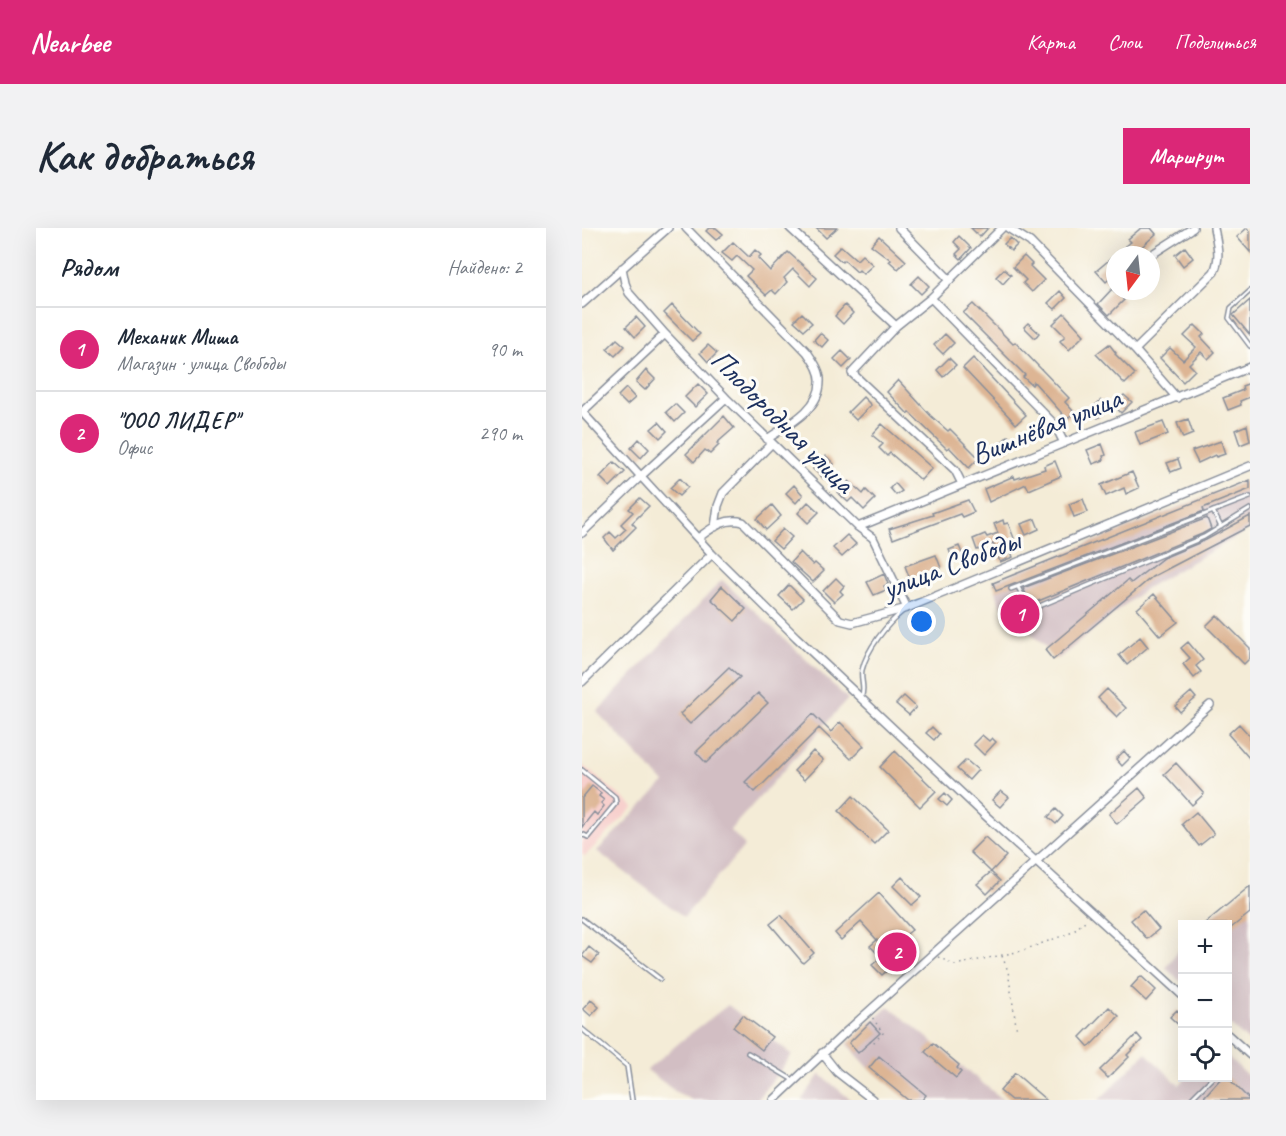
<!DOCTYPE html>
<html lang="ru">
<head>
<meta charset="utf-8">
<style>
  :root { --surface:#fff; --page:#f2f2f3; --text:#1f2937; --muted:#747a83; --line:#e0e1e3; --accent:#db2777 }
  body { margin:0; font-family:Caveat,sans-serif; background:var(--page); color:var(--text) }
  .controls { position:absolute; right:18px; bottom:18px; display:grid; overflow:hidden; border-radius:0px; box-shadow:0 6px 24px #0002 }
  .controls button { width:54px; height:54px; display:grid; place-items:center; padding:0; border:0; border-bottom:2px solid var(--line); background:var(--surface); color:var(--text); font:30px sans-serif }
  .compass { position:absolute; left:524px; top:18px; width:54px; height:54px; border-radius:50%; background:var(--surface); box-shadow:0 6px 24px #0002; rotate:195deg }
  .you { position:absolute; left:340px; top:394px; width:21px; height:21px; margin:-15px; border:4px solid #fff; border-radius:50%; background:#1a73e8; box-shadow:0 0 0 9px #1a73e833 }
  .badge { display:grid; place-items:center; width:39px; height:39px; border-radius:50%; background:var(--accent); color:#fff; font-size:20px; font-weight:700 }
  .pin { position:absolute; translate:-50% -50%; border:3px solid #fff; box-shadow:0 2px 6px #0006 }
  .list { margin:0; padding:0; list-style:none }
  h2 { display:flex; justify-content:space-between; align-items:center; height:78px; margin:0; padding:0 24px; font-size:26px }
  h2 small { font-size:20px; font-weight:400; color:var(--muted) }
  .list li { display:grid; grid-template-columns:39px 1fr auto; gap:18px; align-items:center; box-sizing:border-box; height:84px; padding:0 24px; border-top:2px solid var(--line) }
  .list b { display:block; font-size:22px; white-space:nowrap }
  .list p { margin:0; font-size:20px; white-space:nowrap; color:var(--muted) }
  .list em { font-size:20px; font-style:normal; color:var(--muted) }
  .icon { flex:none; width:33px; height:33px; fill:none; stroke:currentColor; stroke-width:2; stroke-linecap:round; stroke-linejoin:round }
  .map { position:relative; flex:none; width:668px; height:872px; overflow:hidden; border-radius:0px }
  header { display:flex; align-items:center; gap:36px; box-sizing:border-box; height:84px; padding:0 30px; background:var(--accent); color:#fff }
  header strong { font-size:28px }
  nav { display:flex; gap:33px; margin-inline-start:auto; font-size:21px }
  .intro { display:flex; align-items:center; justify-content:space-between; box-sizing:border-box; height:144px; padding:0 36px }
  h1 { margin:0; font-size:42px }
  .button { padding:15px 27px; border-radius:0px; background:var(--accent); color:#fff; font-size:21px; font-weight:700 }
  main { display:flex; gap:36px; padding:0 36px }
  aside { flex:1; background:var(--surface); border-radius:0px; box-shadow:0 6px 24px #0002 }
  .map>svg:first-child { display:block }
</style>
</head>
<body>
<header>
<strong>Nearbee</strong>
<nav><a>Карта</a><a>Слои</a><a>Поделиться</a></nav>
</header>
<div class="intro"><h1>Как добраться</h1><a class="button">Маршрут</a></div>
<main>
<aside>
<h2>Рядом<small>Найдено: 2</small></h2>
<ul class="list">
<li><span class="badge">1</span><div><b>Механик Миша</b><p>Магазин · улица Свободы</p></div><em>90 m</em></li>
<li><span class="badge">2</span><div><b>&quot;ООО ЛИДЕР&quot;</b><p>Офис</p></div><em>290 m</em></li>
</ul>
</aside>
<div class="map">
<svg width="668" height="872" viewBox="0 0 668 872">
  <rect width="100%" height="100%" fill="#fdfcf7"/>
  <filter id="ink" filterUnits="userSpaceOnUse"><feTurbulence type="fractalNoise" baseFrequency=".0167" numOctaves="2"/><feDisplacementMap in="SourceGraphic" scale="12" xChannelSelector="R" yChannelSelector="G"/><feConvolveMatrix kernelMatrix="1 2 1 2 8 2 1 2 1" color-interpolation-filters="sRGB"/></filter>
  <filter id="wash" filterUnits="userSpaceOnUse"><feTurbulence type="fractalNoise" baseFrequency=".008" numOctaves="4" result="noise"/><feDisplacementMap in="SourceGraphic" scale="24" xChannelSelector="R" yChannelSelector="G"/><feGaussianBlur stdDeviation="1.35" result="paint"/><feColorMatrix in="noise" values="0 0 0 0 0 0 0 0 0 0 0 0 0 0 0 0 0 1.4 0 .05"/><feComposite in="paint" operator="in"/></filter>
  <g filter="url(#wash)">
    <rect width="100%" height="100%" fill="#f4ecd7"/>
    <!-- built -->
    <path fill="#f7d0cd" d="M0,537L52,579L3,628L0,626Z"/>
    <!-- industrial -->
    <path fill="#d2bec3" d="M668,251V301L564,360L476,431L417,375L412,353Z
      M140,352L266,471L148,602L163,617L102,689L15,623L82,555L15,484Z
      M668,658V815L646,795V696H620Z
      M600,717V755L584,740Z
      M146,777L210,827L175,872H110L94,864L65,842L104,809Z
      M307,778L421,872H326L287,840L265,816Z
      M564,825L597,857L604,850H646V829L668,850V872H517Z
      M238,846L269,872H220Z"/>
    <g id="blocks">
      <!-- building -->
      <path fill="#ddb594" d="M127,0H134L141,6L134,12L124,3Z
        M234,0H255L244,10Z
        M389,0H406L398,9Z
        M559,0H569L574,6L555,23L558,27H533L549,14L546,11Z
        M665,0L668,3V24L655,9Z
        M297,8L324,33L316,41L307,33L309,32L289,17Z
        M377,8L389,20L379,31L374,26L379,21L372,14Z
        M428,10L435,17L429,23L422,16Z
        M151,14L167,29L173,22L179,27L176,30L188,43L206,24L235,50L228,58L211,41L202,50L205,54L194,66L190,62L184,67L164,48L170,42L155,28L150,33L140,25Z
        M259,18L275,32L280,27L291,37L281,46L277,42L275,44L262,32L260,34L251,26Z
        M603,19L611,30L601,38L593,27Z
        M533,27V46L524,54L514,43Z
        M442,28L450,36L448,38L462,52L450,64L441,55L444,52L431,39Z
        M422,41L429,47L421,56L414,49Z
        M337,48L347,58L339,66L329,56Z
        M530,61L542,72L527,87L516,76Z
        M478,63L484,70L473,81L466,75Z
        M668,72V107L651,87Z
        M391,76L431,116L433,114L487,170L483,174L492,184L485,191L452,154L450,157L441,149L443,147L381,85Z
        M90,77L118,106L110,113L82,85Z
        M263,77L271,85L261,96L253,88Z
        M220,85L230,95L222,102L212,93Z
        M482,85L502,107L487,122L478,113L483,108L471,96Z
        M54,89L63,99L53,109L44,99Z
        M446,95L457,105L453,110L442,99Z
        M613,97L622,106L619,109L633,124L626,131L619,124L607,136L613,142L601,154L578,130L588,120L601,132L614,119L602,108Z
        M238,105L246,112L240,119L232,112Z
        M363,106L372,115L361,126L352,117Z
        M35,111L43,118L33,128L25,121Z
        M527,116L534,125L533,126L553,146L543,156L514,126Z
        M126,117L135,125L126,134L118,125Z
        M260,123L269,132L261,140L252,131Z
        M367,130L374,137L361,149L355,142Z
        M391,130L444,187L434,196L381,140Z
        M64,142L73,151L63,162L54,154Z
        M316,152L349,188L366,203L368,201L397,230L387,240L367,219L365,221L327,184L326,186L305,164Z
        M668,155V169L658,173L659,177L646,182L641,170L661,162L660,158Z
        M116,156L126,166L113,179L103,169Z
        M44,160L53,170L45,177L36,168Z
        M542,167L550,174L539,185L532,177Z
        M281,169L289,177L274,192L266,184Z
        M519,172L527,180L516,190L508,182Z
        M93,176L102,185L93,194L84,184Z
        M142,188L152,200L135,215L137,217L128,226L123,222L112,234L104,226Z
        M606,191L611,206L601,210L595,195Z
        M77,194L85,203L78,210L69,201Z
        M581,194L586,206L558,217L553,204Z
        M300,196L350,240L339,252L308,225L305,228L297,220L301,216L290,207Z
        M665,197L668,213L658,217L653,202Z
        M426,208L433,215L424,224L417,217Z
        M57,211L67,221L59,230L49,220Z
        M639,213L643,226L634,229L633,227L616,235L610,223Z
        M520,216L524,227L521,228L522,232L511,236L505,222Z
        M244,228L252,236L248,240L251,242L242,251L231,241Z
        M596,231L599,240L589,244L585,235Z
        M473,233L479,248L447,262L444,256L407,274L402,261L432,248L433,251L463,241L462,238Z
        M32,234L43,244L28,259L18,249Z
        M550,244L557,260L544,266L542,260L524,268L519,257Z
        M98,250L106,259L97,268L88,260Z
        M668,252V261L621,280L622,283L414,363L411,355Z
        M267,253L281,266L284,262L293,271L282,282L270,270L266,274L256,265Z
        M313,255L320,263L314,267L308,260Z
        M212,257L221,267L214,275L204,265Z
        M58,270L67,278L50,295L54,299L31,322L22,310L28,304L34,310L44,301L39,296L51,284L47,281Z
        M501,271L506,284L492,289L487,276Z
        M386,272L392,284L380,289L378,286L311,311L307,301L351,287L350,285Z
        M226,274L237,284L226,295L216,285Z
        M190,277L199,288L184,302L175,291Z
        M668,288V298L570,349L471,432L463,422L546,352L549,355L581,330L624,312Z
        M625,290L629,301L620,306L449,376L441,360Z
        M453,291L457,301L444,307L439,296Z
        M421,292L422,296L426,295L432,310L425,313L431,329L418,334L411,316L395,322L391,311L403,306L405,309L416,305L412,296Z
        M201,301L210,309L199,321L190,313Z
        M265,307L274,316L260,329L251,320Z
        M377,318L382,330L372,334L367,322Z
        M218,324L231,337L233,335L242,343L231,354L209,334Z
        M354,327L359,340L328,351L323,338Z
        M302,346L306,356L302,358L304,362L292,367L285,354Z
        M254,350L262,358L258,363L261,366L252,374L241,363Z
        M207,357L221,371L211,381L197,368Z
        M140,358L164,381L153,393L129,371Z
        M572,366L596,394L578,408L555,381Z
        M435,375L449,391L441,398L427,382Z
        M635,387L668,420V430L662,436L624,398Z
        M558,409L566,419L545,437L537,427Z
        M606,414L621,432L614,438L619,444L612,450L601,436L608,430L599,420Z
        M147,439L158,449L108,496L98,486Z
        M525,461L544,480L535,489L516,470Z
        M609,464L614,470L598,484L593,478Z
        M176,465L186,475L124,535L114,524Z
        M322,468L334,479L327,487L314,476Z
        M231,486L249,504L258,494L282,518L269,531L237,500L173,564L163,554Z
        M657,496L668,508V531L646,506Z
        M350,499L357,506L352,512L344,505Z
        M400,507L407,513L410,510L414,514L402,527L391,516Z
        M231,523L241,532L222,552L212,543Z
        M313,523L354,563L338,579L298,539Z
        M542,523L548,530L540,538L534,531Z
        M384,532L396,542L387,552L375,541Z
        M594,535L622,566L610,577L582,546Z
        M10,558L19,565L17,568L22,572L19,575L22,578L15,587L12,584L0,599V570Z
        M557,560L565,570L535,596L527,586Z
        M419,563L427,569L418,579L410,572Z
        M363,565L370,572L365,578L357,571Z
        M271,568L306,602L292,616L257,583Z
        M474,581L481,588L474,596L466,589Z
        M614,584L632,606L617,618L600,596Z
        M403,609L424,628L409,644L388,624Z
        M409,644L418,653L405,666L395,656Z
        M320,649L339,669L330,677L311,658Z
        M668,658V685L645,703V696H622Z
        M297,665L330,702L321,709L331,720L300,747L290,737L299,729L288,718L295,712L279,694L259,712L253,705Z
        M561,682L577,701L565,711L549,692Z
        M199,687L232,725L221,735L188,696Z
        M7,719L17,727L10,735L0,728Z
        M559,748L574,762L564,773L549,759Z
        M9,772L17,779L9,788L1,781Z
        M527,779L537,788L507,819L498,809Z
        M595,782L600,787V800L588,789Z
        M161,787L190,809L180,822L151,799Z
        M288,794L298,805L276,825L267,815Z
        M555,806L560,812L545,827L547,829L526,850L518,842Z
        M351,815L377,837L375,840L379,844L374,850L343,824Z
        M297,828L344,867L340,872H326L287,840Z
        M433,845L464,872H429L418,863Z
        M640,849H645L668,872H626L622,869Z"/>
    </g>
  </g>
  <g filter="url(#ink)">
    <use href="#blocks" fill-opacity="0" stroke="#888e9a" stroke-width="1.5"/>
    <g fill="none" stroke-linecap="round" stroke-linejoin="round">
      <defs>
        <path id="lane" d="M668,63L649,80L647,90L668,118
          M631,283L639,299
          M436,359L448,382L622,309L668,281
          M429,361L668,269
          M279,470C284,460 278,452 280,442C285,421 305,396 321,383
          M0,542L33,569L34,575L6,609L0,606
          M0,691L78,751
          M0,801L45,838L50,872
          M166,825L211,852
          M608,872L630,850"/>
        <path id="street" d="M104,0L225,124C231,133 239,143 238,154C238,182 204,198 185,211
          M208,0L314,98
          M317,0L368,52
          M426,0L448,14L553,122L595,170
          M572,25L611,0
          M40,40L43,55L47,65L83,106L144,170L276,299L291,310L325,380
          M349,70L473,197L482,215
          M0,76L86,0
          M553,122L632,44C639,29 635,16 632,0
          M0,184L130,326L214,409L405,589L600,767
          M0,184L83,106
          M380,256L373,242L270,145L314,98L349,70L420,0
          M133,299L136,278L141,265L190,215
          M276,299L668,139
          M0,305L59,248L144,170
          M116,310C130,300 143,289 161,294L258,392L270,395L325,380L668,238
          M0,454L130,326
          M646,807L668,827
          M240,825L255,844L291,872
          M192,872L265,803L628,477"/>
      </defs>
      <!-- lane casing -->
      <use href="#lane" stroke="#888e9a" stroke-width="6"/>
      <!-- street casing -->
      <use href="#street" stroke="#888e9a" stroke-width="10"/>
      <!-- path -->
      <path stroke="#888e9a" stroke-width="1.5" stroke-dasharray="1.5 4.5" stroke-linecap="butt" d="M420,728L426,743L435,804
        M356,729L373,737L439,723L491,704L505,691
        M288,813L290,816L301,805L290,789"/>
      <!-- lane -->
      <use href="#lane" stroke="#fff" stroke-width="3"/>
      <!-- street -->
      <use href="#street" stroke="#fff" stroke-width="7"/>
    </g>
  </g>
  <g text-anchor="middle" stroke-width="6" stroke-linejoin="round" paint-order="stroke">
    <!-- street labels -->
    <g font-size="30" fill="#1b2f5e" stroke="#fdfcf7">
      <text transform="translate(201 193) rotate(45)" y="10">Плодородная улица</text>
      <text transform="translate(464 198) rotate(-22)" y="10">Вишнёвая улица</text>
      <text transform="translate(369 336) rotate(-21)" y="10">улица Свободы</text>
    </g>
  </g>
</svg>
<div class="controls">
<button>+</button>
<button>−</button>
<button><svg class="icon" aria-label="locate" viewBox="0 0 24 24"><circle cx="12" cy="12" r="6"/><path d="M12 2v4M12 18v4M2 12h4M18 12h4"/></svg></button>
</div>
<svg class="compass" viewBox="-18 -18 36 36"><path d="M0-13l5 13h-10z" fill="#e53935"/><path d="M0 13l5-13h-10z" fill="#747a83"/></svg>
<div class="you"></div>
<div class="pin badge" style="left:438px;top:386px">1</div>
<div class="pin badge" style="left:315px;top:724px">2</div>
</div>
</main>
</body>
</html>
